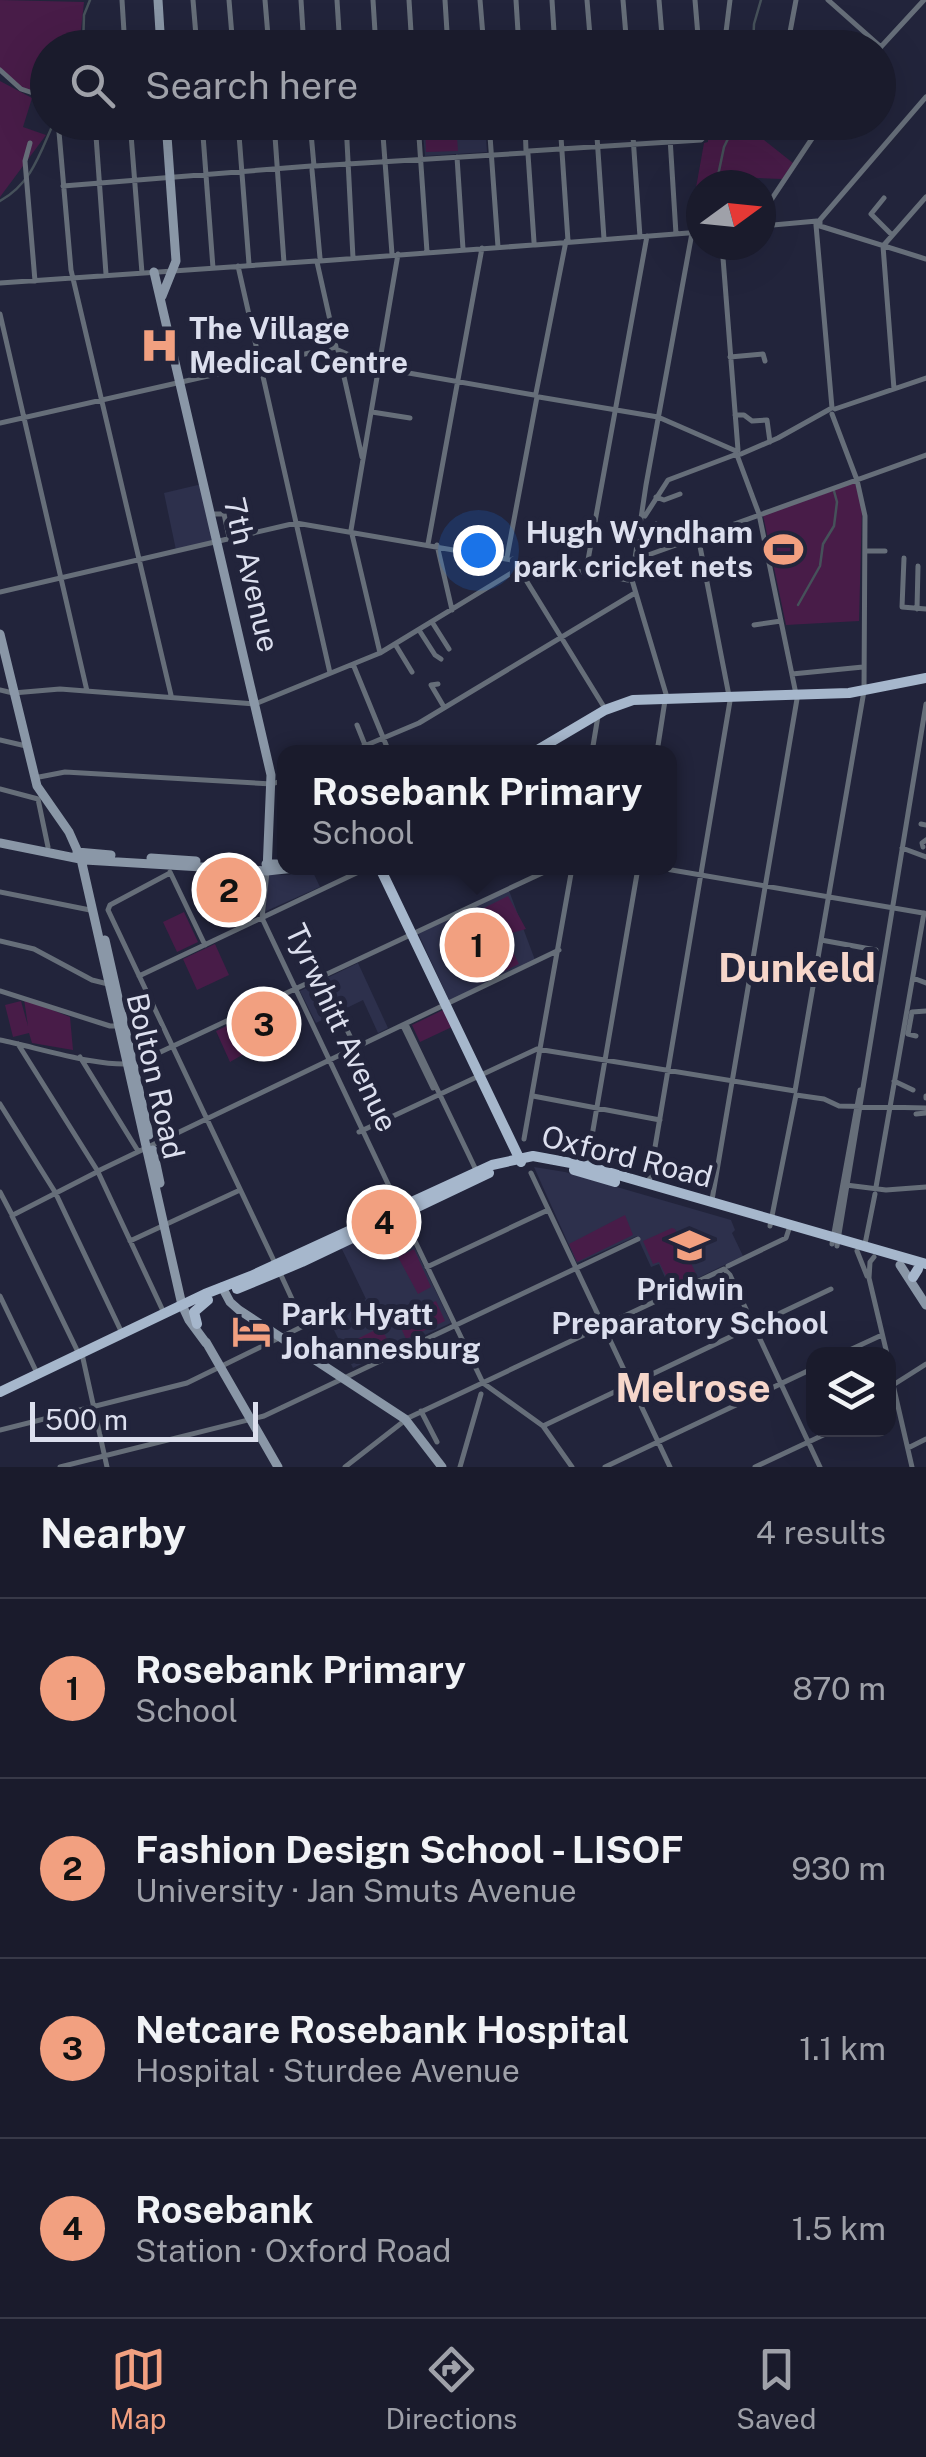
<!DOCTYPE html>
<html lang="en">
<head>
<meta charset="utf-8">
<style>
  :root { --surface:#1a1b2c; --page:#272838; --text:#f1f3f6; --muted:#9fa1a9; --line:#383948; --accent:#f2a080 }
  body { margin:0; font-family:"Public Sans",sans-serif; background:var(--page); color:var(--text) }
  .controls { position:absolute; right:30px; bottom:30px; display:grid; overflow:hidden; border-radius:20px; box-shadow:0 10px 40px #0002 }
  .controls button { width:90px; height:90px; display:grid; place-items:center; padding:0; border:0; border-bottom:2px solid var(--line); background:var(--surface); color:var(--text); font:50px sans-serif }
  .compass { position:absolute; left:686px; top:170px; width:90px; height:90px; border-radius:50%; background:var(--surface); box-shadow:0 10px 40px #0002; rotate:75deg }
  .scale { position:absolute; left:30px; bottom:25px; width:228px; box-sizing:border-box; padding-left:10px; border:5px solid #dcdfee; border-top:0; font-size:28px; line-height:35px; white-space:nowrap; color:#dcdfee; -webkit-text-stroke:8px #22243b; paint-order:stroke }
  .you { position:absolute; left:478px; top:550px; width:35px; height:35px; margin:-25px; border:8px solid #fff; border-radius:50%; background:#1a73e8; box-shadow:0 0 0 15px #1a73e833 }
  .badge { display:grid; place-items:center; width:65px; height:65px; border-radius:50%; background:var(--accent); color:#111; font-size:32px; font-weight:700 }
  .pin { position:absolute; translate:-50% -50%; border:5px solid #fff; box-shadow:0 2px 10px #0006 }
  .popup { position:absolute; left:277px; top:745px; width:400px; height:130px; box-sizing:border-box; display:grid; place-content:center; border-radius:20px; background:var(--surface); filter:drop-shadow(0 2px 8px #0005); font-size:32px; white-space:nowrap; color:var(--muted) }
  .popup b { font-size:38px; color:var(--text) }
  .popup::after { content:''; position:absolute; left:50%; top:100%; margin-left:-20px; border:20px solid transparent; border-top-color:var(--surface) }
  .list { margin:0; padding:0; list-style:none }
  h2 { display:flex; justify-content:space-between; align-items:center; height:130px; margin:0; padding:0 40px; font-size:42px }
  h2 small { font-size:32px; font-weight:400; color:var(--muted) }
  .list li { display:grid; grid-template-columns:65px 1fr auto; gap:30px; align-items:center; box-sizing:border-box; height:180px; padding:0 40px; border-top:2px solid var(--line) }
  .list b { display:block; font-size:38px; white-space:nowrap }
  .list p { margin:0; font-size:32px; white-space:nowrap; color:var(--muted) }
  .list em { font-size:32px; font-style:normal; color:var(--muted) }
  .icon { flex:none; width:55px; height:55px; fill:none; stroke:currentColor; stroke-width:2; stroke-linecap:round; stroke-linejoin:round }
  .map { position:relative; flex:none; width:926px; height:1467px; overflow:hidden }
  .search { position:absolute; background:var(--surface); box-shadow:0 10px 40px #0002; left:30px; right:30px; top:30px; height:110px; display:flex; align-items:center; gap:25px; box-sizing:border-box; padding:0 35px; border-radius:55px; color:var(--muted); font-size:38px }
  .sheet { height:850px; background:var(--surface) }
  nav { display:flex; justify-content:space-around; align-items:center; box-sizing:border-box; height:140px; border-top:2px solid var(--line); background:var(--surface); font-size:28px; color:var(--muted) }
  nav a { display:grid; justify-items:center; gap:5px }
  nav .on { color:var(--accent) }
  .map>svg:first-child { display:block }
</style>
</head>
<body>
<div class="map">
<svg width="926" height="1467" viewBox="0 0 926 1467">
  <rect width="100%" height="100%" fill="#22243b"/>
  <!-- built -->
  <path fill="#2d304c" d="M422,123H485L487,152L425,156Z
    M202,484L216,541L176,550L164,493Z
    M311,868L320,887L266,911L267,875H289Z
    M508,888L535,960L450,1002L417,931Z
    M358,963L388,1028L378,1033L363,1000L316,1023L300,991Z
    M274,1003L278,1012L275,1014L285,1036L260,1047L245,1017Z
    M534,1167L565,1172L731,1220L735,1230L732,1233L743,1256L671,1291L659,1264L651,1267L637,1236L577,1263Z
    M402,1221L451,1323L353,1368L328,1318L366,1299L341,1247Z"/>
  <!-- green -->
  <path fill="#481c48" d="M0,0L84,2L79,47L48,48L44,88L34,86L33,93L14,83L0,68Z
    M0,81L32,98L23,127L46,135L0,197Z
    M425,123H456L458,151L426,152Z
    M708,123H767L764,140L793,163L782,179L736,177L734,185H701V210H692L704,143L708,142Z
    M855,483L862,508L859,621L786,625L763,515Z
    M508,896L526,929L494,938L484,908Z
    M184,912L198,942L177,952L163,922Z
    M508,942L519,964L480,983L470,960Z
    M215,944L229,975L197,990L183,959Z
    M24,999L70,1017L73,1050L32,1043L29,1033L13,1037L5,1005L21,1001L28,1026Z
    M443,1010L454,1026L420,1042L412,1025Z
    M235,1022L249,1051L230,1062L216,1031Z
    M625,1215L633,1235L577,1262L569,1244Z
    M672,1228L675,1229L697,1276L672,1288L659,1262L653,1264L643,1241Z
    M414,1249L431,1287L418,1294L398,1257Z
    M436,1301L445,1321L406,1339L397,1319Z
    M381,1327L390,1345L373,1353L369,1347L349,1357L343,1346Z"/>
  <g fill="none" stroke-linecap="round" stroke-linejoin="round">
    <!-- stream -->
    <path stroke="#46515a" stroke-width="2.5" d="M83,48L84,15L90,0
      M753,48L754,24L761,0
      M716,185L724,147L736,122
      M0,201C32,183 40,153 54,122
      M798,605L820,566L823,544L834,526L837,502L834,491"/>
    <!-- street -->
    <path stroke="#666e79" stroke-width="5" d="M122,0L125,48
      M193,0L197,48
      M229,0L233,48
      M265,0L269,48
      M301,0L304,48
      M337,0L340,48
      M373,0L376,48
      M409,0L412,48
      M445,0L448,48
      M480,0L484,48
      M516,0L519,48
      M552,0L555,48
      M587,0L591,48
      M623,0L627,48
      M659,0L663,48
      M695,0L699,48
      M828,0L881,47
      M688,48L724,44
      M724,48L730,0
      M787,48L796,0
      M878,50L924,0
      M0,70L21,89L48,98
      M95,122L106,274
      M130,122L142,273
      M202,122L213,268
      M238,122L249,264
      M274,122L284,263
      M310,122L314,166
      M346,122L353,258
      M382,122L392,254
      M418,122L427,252
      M489,122L498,247
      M525,122L526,151
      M560,122L568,241
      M596,122L604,239
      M632,122L640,237
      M669,122L676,234
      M773,131L774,122
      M59,132L71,270L171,695
      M30,143L25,161L35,281
      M529,151L701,140L705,136V122
      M528,154L534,242
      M457,157L463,249
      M315,166L525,153
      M312,170L320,258
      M63,186L311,166
      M884,198L871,214L892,235
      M761,215L823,122
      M819,221L926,97
      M816,225V222L820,221V225H816L832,408
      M761,226L817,221
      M820,226L926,259
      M535,245L701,232
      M722,245L738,450
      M320,261L533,245
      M317,262L336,347
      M238,266L330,673
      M0,283L316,261
      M0,314L87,691
      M338,350L380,368L534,395
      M338,350L362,457
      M730,357L763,354L765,361
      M894,389L883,246L926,197
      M536,393L566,241
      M539,397L658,417L736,451
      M835,409L926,378
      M372,412L410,418
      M735,415H744L752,421L767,420L770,442
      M0,423L336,347
      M741,454L778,438L830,409
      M656,497L664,500L680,494
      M211,514H224L229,537
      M645,516L668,480L737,454
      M656,524L662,540
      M639,539L659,532
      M428,544L482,248
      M437,545L452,610
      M866,551H885
      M507,557L537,397
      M904,558L902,607L926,609
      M513,559L604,707
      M637,559L926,455
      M586,571L647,236
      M632,578L646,485L692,233
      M632,580L666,694L657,752
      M0,592L296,523L628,580
      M917,609L918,566
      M432,622L449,649
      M754,625L781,621
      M419,630L435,655L441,659
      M395,644L412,672
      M380,653L351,530L398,254
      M353,664L389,752
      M792,674L863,667
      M438,684L431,685L444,707
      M0,690L13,693L60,689L255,704L380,653L528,563
      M357,725L365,745
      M0,740L26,746
      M350,752L419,723L635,593
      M592,752L598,716
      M34,778L65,772L272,784L284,780
      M0,789L38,799L48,847
      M921,824L926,825
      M923,847L922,843L926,840
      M902,848L926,857
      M660,868L923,913
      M170,872L205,945
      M267,872L262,918L398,1205
      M170,873L110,905L108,910L275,1263
      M0,892L90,910
      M821,940L876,950
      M0,941L34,949L92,980L108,984
      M139,976L367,868
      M913,978L926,983
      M0,991L110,1026H118
      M344,1024L356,1048
      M406,1024L476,1170
      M403,1026L433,1088
      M916,1036L908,1034L912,1012L926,1011
      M0,1040C36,1047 103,1069 137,1063L553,868
      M18,1044L97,1170
      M80,1057L138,1151
      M894,1081L913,1090
      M533,1096L660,1120
      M926,1096V1098
      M0,1104L55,1192L122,1333
      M916,1114L926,1113
      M359,1132L537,1049L795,1091L864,691L865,516L857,480L832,414
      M524,1139L572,868
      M587,1165L638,868
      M98,1171L559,950
      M98,1172L164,1313
      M531,1173L670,1467
      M649,1183L730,701L698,536
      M846,1185L886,1190L926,1187
      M876,1187L924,913
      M0,1192L11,1213
      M712,1200L797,699L759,514L737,455
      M15,1214L95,1173
      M402,1214L483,1383L543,1426L572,1467
      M12,1216L77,1350
      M770,1226L796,1095L824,1099L839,1106L926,1108
      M130,1241L240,1190
      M832,1244L860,1090
      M865,1244L875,1194
      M837,1246L926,704
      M857,1251L867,1276
      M874,1257L870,1262L869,1278L887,1354
      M728,1266L786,1238L790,1226
      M427,1267L548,1210
      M280,1273L304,1325
      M0,1296L36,1371
      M82,1354L107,1467
      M841,1354L882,1335
      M888,1363L912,1467
      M893,1385L926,1364
      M421,1411L437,1442
      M543,1426L831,1289
      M0,1430L187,1383L326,1315
      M908,1448L926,1439
      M60,1467L264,1416L638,1239
      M345,1467L408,1418L724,1269L730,1275L820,1467
      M460,1467L481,1394
      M605,1467L814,1368
      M755,1467L834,1430"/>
    <!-- secondary -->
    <path stroke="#8a97a7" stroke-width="9" d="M158,0L161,48
      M154,272L271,775L267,871
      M162,296L176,261L166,122
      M0,634L37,786L69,832L81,859L182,1305L189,1320L206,1343
      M0,843L85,860L267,871L295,868
      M77,852L111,855
      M151,858L196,861
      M266,864H284
      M105,940L149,1135
      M153,1150L160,1183
      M900,1265L926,1305
      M222,1287L230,1302L239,1310L405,1419L442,1467
      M206,1342L278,1467"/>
    <!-- primary -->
    <path stroke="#a6b7cc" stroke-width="10" d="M534,752L605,710L633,700L849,693L926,678
      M380,868L521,1162
      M574,1170L615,1182
      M913,1277L918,1269
      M237,1289L302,1262L489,1173
      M197,1324L194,1312L208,1300
      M0,1392L205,1294L251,1276L492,1165L533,1156L587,1166L926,1264"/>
  </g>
  <!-- icons -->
  <defs>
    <symbol id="hospital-bare" viewBox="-9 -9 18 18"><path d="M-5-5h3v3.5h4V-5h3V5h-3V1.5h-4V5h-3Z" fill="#f2a080" stroke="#22243b" stroke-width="2.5" paint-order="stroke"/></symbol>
    <symbol id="stadium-bare" viewBox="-9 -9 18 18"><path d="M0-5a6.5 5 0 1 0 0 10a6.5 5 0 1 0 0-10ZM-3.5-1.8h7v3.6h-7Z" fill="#f2a080" stroke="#22243b" stroke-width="2.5" paint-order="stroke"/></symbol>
    <symbol id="school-bare" viewBox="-9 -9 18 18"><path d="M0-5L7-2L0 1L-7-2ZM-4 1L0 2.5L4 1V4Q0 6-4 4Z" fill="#f2a080" stroke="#22243b" stroke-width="2.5" paint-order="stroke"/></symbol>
    <symbol id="hotel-bare" viewBox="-9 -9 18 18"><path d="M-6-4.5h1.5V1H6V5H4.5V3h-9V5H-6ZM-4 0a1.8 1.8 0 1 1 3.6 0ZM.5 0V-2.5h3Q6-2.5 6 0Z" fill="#f2a080" stroke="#22243b" stroke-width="2.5" paint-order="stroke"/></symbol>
  </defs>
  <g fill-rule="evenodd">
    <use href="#hospital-bare" x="132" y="318" width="55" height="55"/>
    <use href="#stadium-bare" x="756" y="522" width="55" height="55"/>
    <use href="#school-bare" x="662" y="1218" width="55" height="55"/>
    <use href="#hotel-bare" x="224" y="1304" width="55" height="55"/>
  </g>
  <g text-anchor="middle" stroke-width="10" stroke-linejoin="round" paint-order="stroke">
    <!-- poi labels -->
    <g font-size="30" font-weight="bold" fill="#dcdfee" stroke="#22243b" text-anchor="start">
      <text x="189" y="339">The Village<tspan x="189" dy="34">Medical Centre</tspan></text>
      <text x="753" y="543" text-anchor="end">Hugh Wyndham<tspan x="753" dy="34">park cricket nets</tspan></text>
      <text x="690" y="1300" text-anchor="middle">Pridwin<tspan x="690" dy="34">Preparatory School</tspan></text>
      <text x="281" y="1325">Park Hyatt<tspan x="281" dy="34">Johannesburg</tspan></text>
    </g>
    <!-- street labels -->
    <g font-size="30" fill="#dcdfee" stroke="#22243b">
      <text transform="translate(251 575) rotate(77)" y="10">7th Avenue</text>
      <text transform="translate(341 1028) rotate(65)" y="10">Tyrwhitt Avenue</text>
      <text transform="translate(155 1076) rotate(77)" y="10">Bolton Road</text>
      <text transform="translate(627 1157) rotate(14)" y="10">Oxford Road</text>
    </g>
    <!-- district labels -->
    <g font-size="40" font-weight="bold" fill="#f6d6ca" stroke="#22243b">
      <text x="797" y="982">Dunkeld</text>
      <text x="693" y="1402">Melrose</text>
    </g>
  </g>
</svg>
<div class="controls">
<button><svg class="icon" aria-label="layers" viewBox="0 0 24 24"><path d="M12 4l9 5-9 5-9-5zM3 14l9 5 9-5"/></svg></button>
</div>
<svg class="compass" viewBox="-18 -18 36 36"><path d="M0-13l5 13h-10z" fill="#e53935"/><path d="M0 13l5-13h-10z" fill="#9fa1a9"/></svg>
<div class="scale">500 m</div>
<div class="you"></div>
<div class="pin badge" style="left:477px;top:945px">1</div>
<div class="popup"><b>Rosebank Primary</b>School</div>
<div class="pin badge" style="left:229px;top:890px">2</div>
<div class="pin badge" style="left:264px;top:1024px">3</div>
<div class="pin badge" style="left:384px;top:1222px">4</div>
<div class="search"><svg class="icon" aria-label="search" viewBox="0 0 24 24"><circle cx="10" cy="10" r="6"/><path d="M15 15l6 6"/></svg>Search here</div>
</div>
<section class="sheet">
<h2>Nearby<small>4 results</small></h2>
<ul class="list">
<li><span class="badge">1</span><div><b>Rosebank Primary</b><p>School</p></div><em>870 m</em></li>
<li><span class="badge">2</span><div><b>Fashion Design School - LISOF</b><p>University · Jan Smuts Avenue</p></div><em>930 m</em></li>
<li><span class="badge">3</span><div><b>Netcare Rosebank Hospital</b><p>Hospital · Sturdee Avenue</p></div><em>1.1 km</em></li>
<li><span class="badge">4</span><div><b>Rosebank</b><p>Station · Oxford Road</p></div><em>1.5 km</em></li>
</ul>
</section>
<nav>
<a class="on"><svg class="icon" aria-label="map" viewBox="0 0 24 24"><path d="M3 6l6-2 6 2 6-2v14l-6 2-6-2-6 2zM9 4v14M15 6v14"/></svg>Map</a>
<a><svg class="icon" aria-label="directions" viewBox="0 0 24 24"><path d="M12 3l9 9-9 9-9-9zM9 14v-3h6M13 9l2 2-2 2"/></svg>Directions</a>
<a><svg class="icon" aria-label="saved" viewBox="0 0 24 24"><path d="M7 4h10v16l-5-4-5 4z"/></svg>Saved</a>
</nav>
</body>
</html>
